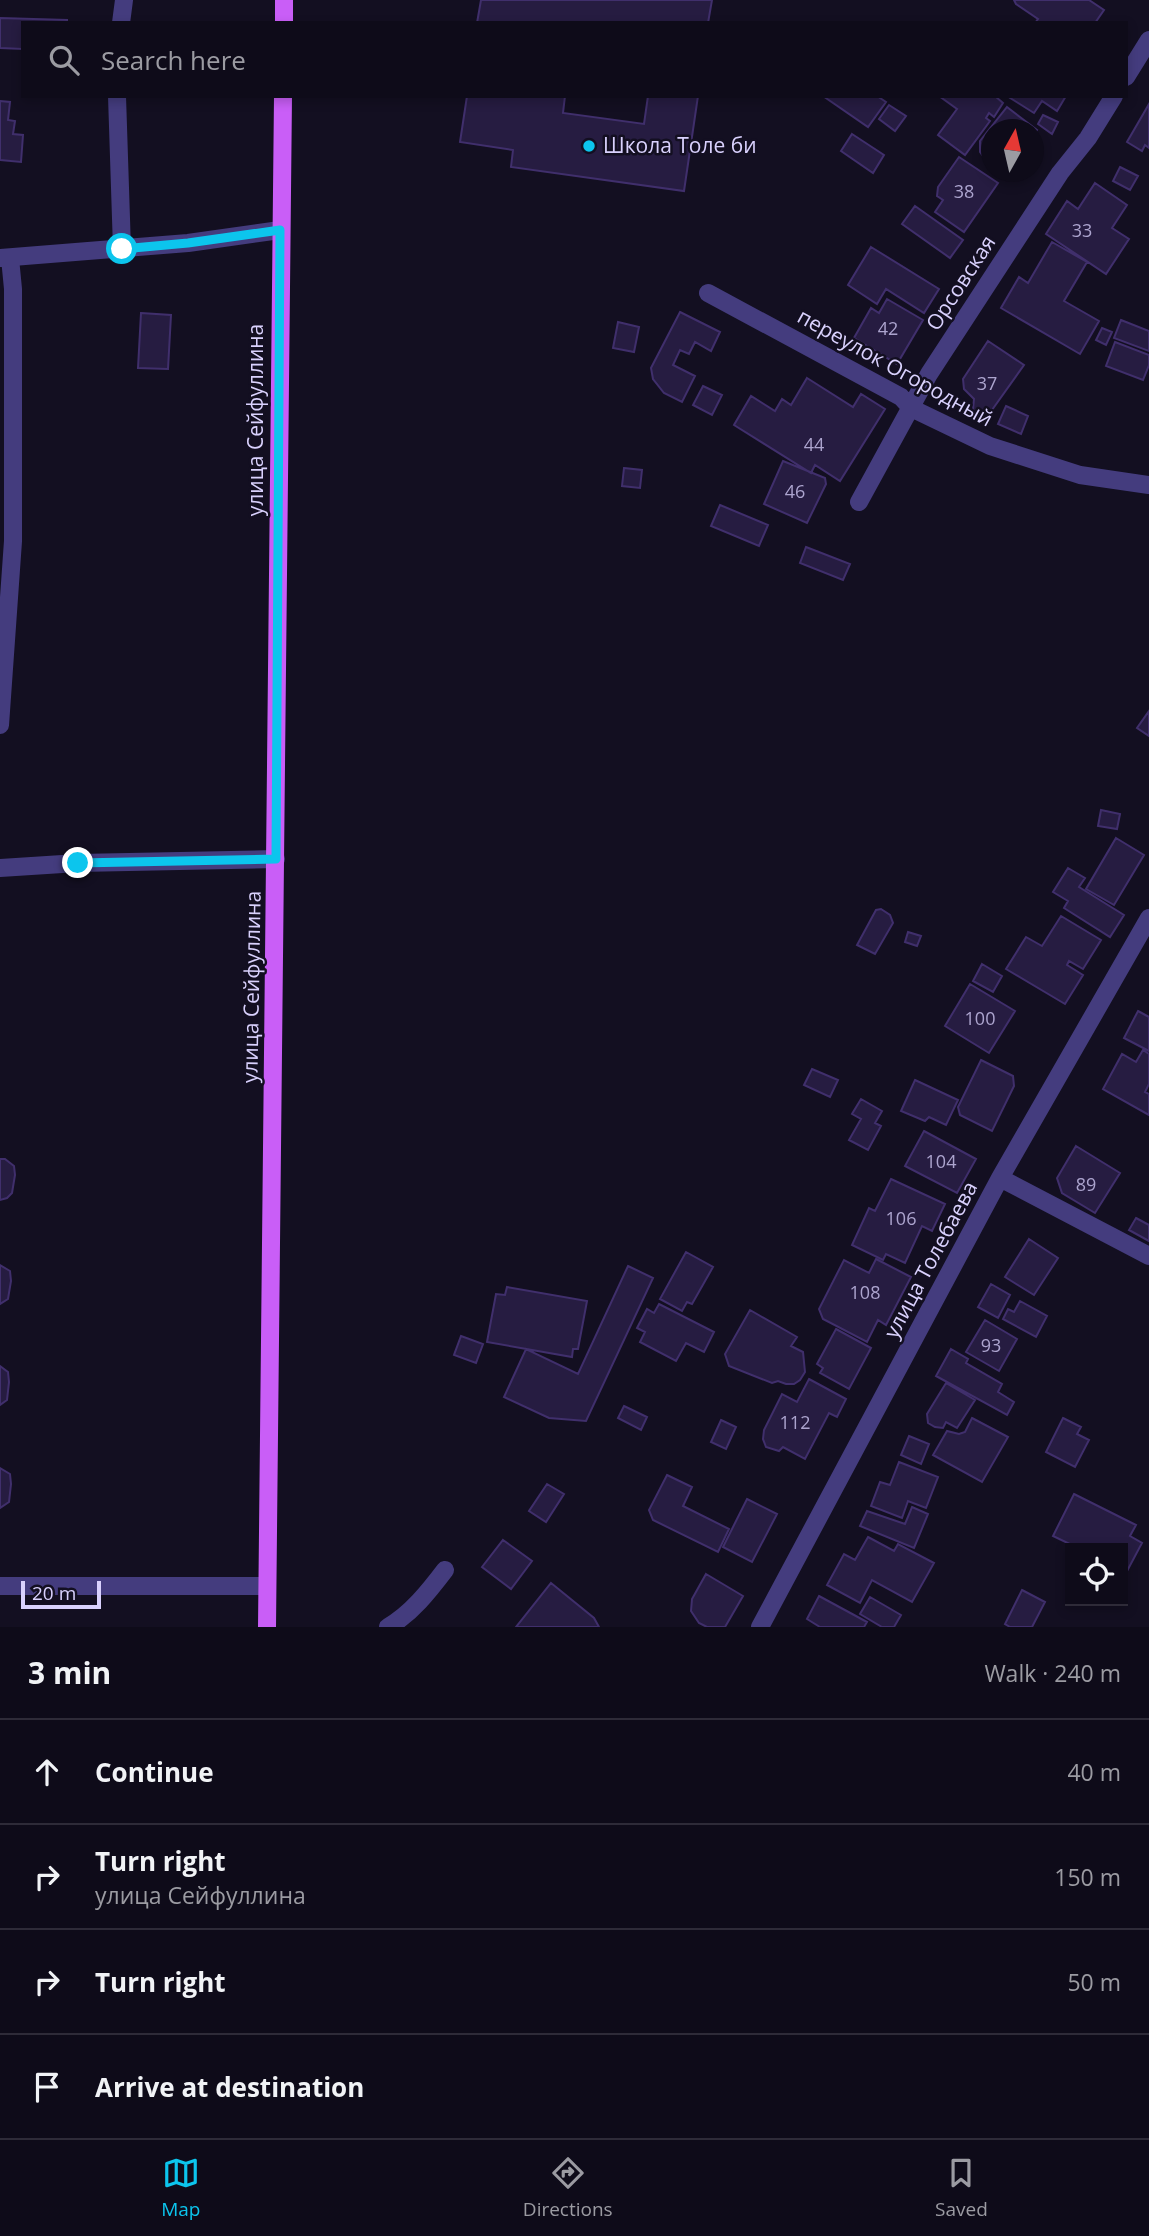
<!DOCTYPE html>
<html lang="en">
<head>
<meta charset="utf-8">
<style>
  :root { --surface:#0e0b19; --page:#1c1926; --text:#f1f3f6; --muted:#9b9ba2; --line:#2e2b38; --accent:#0cc5ed }
  body { margin:0; font-family:"Open Sans",sans-serif; background:var(--page); color:var(--text) }
  .controls { position:absolute; right:21px; bottom:21px; display:grid; overflow:hidden; border-radius:0px; box-shadow:0 4px 10px #0003 }
  .controls button { width:63px; height:63px; display:grid; place-items:center; padding:0; border:0; border-bottom:2px solid var(--line); background:var(--surface); color:var(--text); font:35px sans-serif }
  .compass { position:absolute; left:981px; top:119px; width:63px; height:63px; border-radius:50%; background:var(--surface); box-shadow:0 4px 10px #0003; rotate:8deg }
  .scale { position:absolute; left:21px; bottom:18px; width:80px; box-sizing:border-box; padding-left:7px; border:4px solid #d9d1fd; border-top:0; font-size:19px; line-height:24px; white-space:nowrap; color:#d9d1fd; -webkit-text-stroke:5px #130f21; paint-order:stroke }
  .stop { position:absolute; width:21px; height:21px; margin:-16px; border:5px solid #0cc5ed; border-radius:50%; background:#fff }
  .stop.end { background:#0cc5ed; border-color:#fff; box-shadow:0 2px 7px #0008 }
  .list { margin:0; padding:0; list-style:none }
  h2 { display:flex; justify-content:space-between; align-items:center; height:91px; margin:0; padding:0 28px; font-size:30px }
  h2 small { font-size:23px; font-weight:400; color:var(--muted) }
  .list li { display:grid; grid-template-columns:46px 1fr auto; gap:21px; align-items:center; box-sizing:border-box; height:105px; padding:0 28px; border-top:2px solid var(--line) }
  .list b { display:block; font-size:26px; white-space:nowrap }
  .list p { margin:0; font-size:23px; white-space:nowrap; color:var(--muted) }
  .list em { font-size:23px; font-style:normal; color:var(--muted) }
  .icon { flex:none; width:38px; height:38px; fill:none; stroke:currentColor; stroke-width:2; stroke-linecap:round; stroke-linejoin:round }
  .map { position:relative; flex:none; width:1149px; height:1627px; overflow:hidden }
  .search { position:absolute; background:var(--surface); box-shadow:0 4px 10px #0003; left:21px; right:21px; top:21px; height:77px; display:flex; align-items:center; gap:18px; box-sizing:border-box; padding:0 24px; border-radius:0px; color:var(--muted); font-size:26px }
  .sheet { height:511px; background:var(--surface) }
  nav { display:flex; justify-content:space-around; align-items:center; box-sizing:border-box; height:98px; border-top:2px solid var(--line); background:var(--surface); font-size:19px; color:var(--muted) }
  nav a { display:grid; justify-items:center; gap:4px }
  nav .on { color:var(--accent) }
  .map>svg:first-child { display:block }
</style>
</head>
<body>
<div class="map">
<svg width="1149" height="1627" viewBox="0 0 1149 1627">
  <rect width="100%" height="100%" fill="#130f21"/>
  <!-- building -->
  <path fill="#261c41" stroke="#402f6c" stroke-width="2" d="M481,0H712L708,23H477Z
    M1014,0H1089L1104,10L1095,23H1035L1038,19L1016,4Z
    M0,18L67,20V23H23V49L0,48Z
    M467,96H565L563,113L644,124L648,96H698L684,191L511,167L513,150L460,142Z
    M823,96H877L886,102L868,127Z
    M939,96H995L1003,103L994,117L989,113L986,118L990,121L965,155L938,135L957,109Z
    M1007,96H1066L1057,111L1042,101L1034,113Z
    M0,101L10,102L8,120L15,121L13,134L23,135L21,162L0,160Z
    M1149,104V148L1145,145L1142,151L1127,142Z
    M889,105L906,116L895,131L879,119Z
    M1007,107L1037,130L1034,135V130H992V161L985,159L980,152V141Z
    M1043,115L1058,122L1052,134L1038,124Z
    M852,134L884,155L873,173L841,151Z
    M959,157L998,183L964,232L935,212L943,200L937,196L938,187Z
    M1120,167L1138,176L1130,190L1113,181Z
    M1095,183L1127,205L1112,228L1129,239L1106,274L1046,234L1067,201L1078,209Z
    M915,206L963,240L950,258L902,224Z
    M1052,242L1087,262L1064,301L1099,321L1080,354L1001,308L1019,277L1028,283Z
    M871,247L939,289L924,313L886,289L877,304L848,285Z
    M887,299L923,320L897,364L854,338L871,308L879,313Z
    M680,312L720,332L711,351L695,342L689,354L680,350L673,365L695,376L682,402L664,393L653,379L651,368Z
    M141,313L171,315L168,369L138,368Z
    M1121,320L1149,331V351L1114,338Z
    M618,322L639,327L634,352L613,348Z
    M1102,328L1112,332L1106,345L1096,340Z
    M988,341L1024,365L987,417L975,415L973,410L974,399L964,389L963,379Z
    M1115,342L1149,355V365L1143,380L1106,366Z
    M807,378L853,407L861,394L885,409L840,481L815,465L811,473L734,425L751,396L775,411L782,399L791,405Z
    M703,386L722,395L712,415L693,405Z
    M1006,406L1028,416L1021,434L998,424Z
    M783,461L825,478L826,484L807,523L764,504Z
    M624,468L642,470L640,488L622,486Z
    M720,505L768,525L759,546L711,526Z
    M806,547L850,564L843,580L800,563Z
    M1149,711V736L1137,728Z
    M1101,810L1120,814L1117,829L1098,826Z
    M1116,838L1144,855L1114,905L1086,889Z
    M1068,868L1085,878L1079,887L1124,915L1110,937L1064,908L1068,901L1053,892Z
    M881,909L890,915L893,923L875,954L857,945L876,910Z
    M1061,916L1101,940L1083,969L1069,961L1067,965L1083,975L1065,1004L1006,969L1026,937L1042,946Z
    M908,932L921,936L917,946L905,942Z
    M982,964L1002,976L993,992L973,981Z
    M970,984L1015,1011L989,1053L945,1026Z
    M1138,1011L1149,1017V1051L1124,1038Z
    M1143,1050L1149,1054V1084L1145,1092L1149,1094V1115L1103,1089L1122,1054L1136,1062Z
    M981,1060L1013,1076L1014,1086L992,1131L960,1115L958,1107Z
    M812,1069L838,1080L830,1097L804,1085Z
    M915,1080L958,1100L946,1125L929,1117L925,1121L901,1111Z
    M861,1099L882,1111L875,1123L881,1126L868,1150L849,1140L861,1119L852,1114Z
    M924,1131L976,1159L957,1193L905,1166Z
    M1076,1146L1120,1173L1095,1213L1062,1193L1057,1178Z
    M0,1159H5L14,1166L15,1175L12,1193L7,1198L0,1200Z
    M891,1179L945,1204L932,1231L922,1226L905,1263L886,1254L883,1260L852,1245L869,1208L875,1211Z
    M1136,1218L1149,1225V1241L1129,1230Z
    M1029,1239L1058,1258L1034,1295L1005,1277Z
    M686,1252L713,1267L692,1304L687,1302L682,1311L660,1299Z
    M876,1259L911,1277L886,1325L878,1320L867,1342L823,1319L819,1309L844,1260L869,1273Z
    M0,1265L10,1271L11,1281L8,1299L0,1304Z
    M628,1266L653,1278L586,1421L549,1418L504,1397L526,1349L578,1374Z
    M991,1284L1010,1295L998,1318L978,1307Z
    M507,1287L587,1301L578,1349H573L572,1357L487,1342L496,1294L505,1295Z
    M1020,1301L1047,1316L1036,1337L1003,1319L1008,1309L1014,1312Z
    M659,1304L714,1332L704,1352L686,1343L676,1361L640,1342L645,1332L637,1328L647,1309L654,1313Z
    M750,1310L797,1337L791,1346L803,1352L805,1372L800,1380L794,1384H786L778,1381L772,1383L729,1366L725,1354Z
    M985,1320L1017,1339L999,1371L966,1352Z
    M836,1329L871,1348L849,1389L820,1373L823,1368L817,1364Z
    M461,1336L483,1344L476,1363L454,1355Z
    M951,1349L968,1359L966,1363L1002,1384L998,1392L1014,1402L1007,1415L936,1376Z
    M0,1366L8,1372L9,1382L7,1400L0,1405Z
    M809,1379L846,1399L837,1417L829,1413L805,1459L783,1447L779,1451L766,1447L763,1439L764,1430L782,1394L797,1402Z
    M946,1383L975,1400L957,1428L946,1422L943,1428L935,1427L928,1423L927,1414Z
    M624,1406L647,1417L641,1430L618,1418Z
    M972,1418L1008,1437L982,1482L933,1455L947,1431L959,1434L965,1432Z
    M1063,1418L1081,1427L1077,1434L1089,1440L1075,1467L1046,1452Z
    M721,1420L736,1427L726,1449L711,1442Z
    M909,1436L929,1444L921,1464L901,1455Z
    M899,1462L938,1477L926,1508L908,1501L902,1518L871,1506L880,1482L890,1485Z
    M0,1468L10,1474L11,1484L9,1502L0,1508Z
    M667,1475L692,1487L683,1506L729,1529L718,1552L653,1520L649,1510Z
    M547,1484L564,1494L546,1522L529,1511Z
    M1074,1494L1136,1525L1130,1536L1142,1543L1126,1573L1123,1571V1548H1078L1053,1536Z
    M747,1499L777,1514L752,1562L723,1547Z
    M912,1507L928,1514L914,1548L860,1526L867,1511L905,1524Z
    M868,1537L894,1551L898,1544L934,1563L912,1602L872,1580L860,1603L827,1585L844,1554L855,1560Z
    M503,1540L532,1561L511,1589L482,1567Z
    M706,1574L743,1596L725,1627H707L699,1623L691,1611L692,1599Z
    M551,1583L594,1618L599,1627H516Z
    M1022,1590L1045,1602L1032,1627H1010L1005,1624Z
    M819,1596L867,1622L864,1627H820L807,1619Z
    M870,1597L901,1615L894,1627H882L860,1614Z"/>
  <g fill="none" stroke-linecap="round" stroke-linejoin="round">
    <!-- minor -->
    <path stroke="#443c7e" stroke-width="18" d="M121,23L124,0
      M1126,77L1149,40
      M117,96L122,249
      M0,258L188,243L280,230
      M708,293L901,397L911,408L990,446L1080,475L1149,485
      M859,502L929,374L1060,173L1088,138L1114,96
      M0,725L13,541V289L10,258
      M0,868L78,863L276,859
      M1000,1178L1149,1256
      M0,1586H267
      M388,1627C411,1614 429,1591 445,1570
      M760,1627L1000,1178L1149,918"/>
    <!-- major -->
    <path stroke="#c95ef7" stroke-width="18" d="M284,23V0
      M267,1627L283,96"/>
  </g>
  <g fill="none" stroke-linecap="round" stroke-linejoin="round">
    <!-- route -->
    <path stroke="#0cc5ed" stroke-width="9" d="M78,863L276,859L280,230L188,243L122,249"/>
  </g>
  <!-- markers -->
  <circle fill="#0cc5ed" stroke="#130f21" stroke-width="2.5" cx="589" cy="146" r="7"/>
  <g text-anchor="middle" stroke-width="5" stroke-linejoin="round" paint-order="stroke">
    <!-- number labels -->
    <g font-size="18" fill="#aca4ce">
      <text x="964" y="198">38</text>
      <text x="1082" y="237">33</text>
      <text x="888" y="335">42</text>
      <text x="987" y="390">37</text>
      <text x="814" y="451">44</text>
      <text x="795" y="498">46</text>
      <text x="980" y="1025">100</text>
      <text x="941" y="1168">104</text>
      <text x="1086" y="1191">89</text>
      <text x="901" y="1225">106</text>
      <text x="865" y="1299">108</text>
      <text x="991" y="1352">93</text>
      <text x="795" y="1429">112</text>
    </g>
    <!-- poi labels -->
    <g font-size="21" fill="#d9d1fd" stroke="#130f21" text-anchor="start">
      <text x="603" y="153">Школа Толе би</text>
    </g>
    <!-- street labels -->
    <g font-size="21" fill="#d9d1fd" stroke="#130f21">
      <text transform="translate(961 283) rotate(-57)" y="7">Орсовская</text>
      <text transform="translate(895 368) rotate(29)" y="7">переулок Огородный</text>
      <text transform="translate(256 420) rotate(-90)" y="7">улица Сейфуллина</text>
      <text transform="translate(252 987) rotate(-89)" y="7">улица Сейфуллина</text>
      <text transform="translate(931 1260) rotate(-62)" y="7">улица Толебаева</text>
    </g>
  </g>
</svg>
<div class="controls">
<button><svg class="icon" aria-label="locate" viewBox="0 0 24 24"><circle cx="12" cy="12" r="6"/><path d="M12 2v4M12 18v4M2 12h4M18 12h4"/></svg></button>
</div>
<svg class="compass" viewBox="-18 -18 36 36"><path d="M0-13l5 13h-10z" fill="#e53935"/><path d="M0 13l5-13h-10z" fill="#9b9ba2"/></svg>
<div class="scale">20 m</div>
<div class="stop" style="left:122px;top:249px"></div>
<div class="stop end" style="left:78px;top:863px"></div>
<div class="search"><svg class="icon" aria-label="search" viewBox="0 0 24 24"><circle cx="10" cy="10" r="6"/><path d="M15 15l6 6"/></svg>Search here</div>
</div>
<section class="sheet">
<h2>3 min<small>Walk · 240 m</small></h2>
<ul class="list">
<li><svg class="icon" aria-label="ahead" viewBox="0 0 24 24"><path d="M12 20V5M6 11l6-6 6 6"/></svg><div><b>Continue</b></div><em>40 m</em></li>
<li><svg class="icon" aria-label="right" viewBox="0 0 24 24"><path d="M7 20v-9h11M14 6l5 5-5 5"/></svg><div><b>Turn right</b><p>улица Сейфуллина</p></div><em>150 m</em></li>
<li><svg class="icon" aria-label="right" viewBox="0 0 24 24"><path d="M7 20v-9h11M14 6l5 5-5 5"/></svg><div><b>Turn right</b></div><em>50 m</em></li>
<li><svg class="icon" aria-label="arrive" viewBox="0 0 24 24"><path d="M6 21V4h12l-3 4 3 4H6"/></svg><div><b>Arrive at destination</b></div></li>
</ul>
</section>
<nav>
<a class="on"><svg class="icon" aria-label="map" viewBox="0 0 24 24"><path d="M3 6l6-2 6 2 6-2v14l-6 2-6-2-6 2zM9 4v14M15 6v14"/></svg>Map</a>
<a><svg class="icon" aria-label="directions" viewBox="0 0 24 24"><path d="M12 3l9 9-9 9-9-9zM9 14v-3h6M13 9l2 2-2 2"/></svg>Directions</a>
<a><svg class="icon" aria-label="saved" viewBox="0 0 24 24"><path d="M7 4h10v16l-5-4-5 4z"/></svg>Saved</a>
</nav>
</body>
</html>
